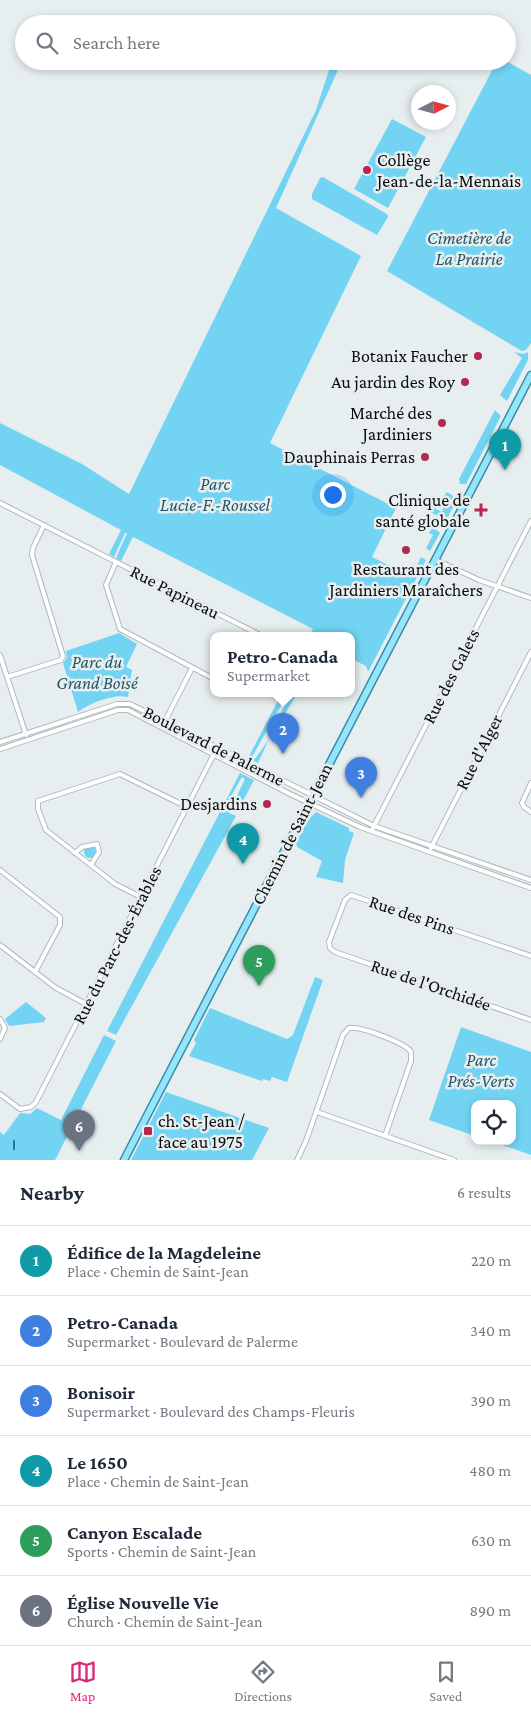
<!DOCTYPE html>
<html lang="en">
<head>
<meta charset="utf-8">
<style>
  :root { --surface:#fff; --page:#f6f6f7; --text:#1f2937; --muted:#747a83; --line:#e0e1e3; --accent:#db2777 }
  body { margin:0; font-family:"Crimson Pro",serif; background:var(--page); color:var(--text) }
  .controls { position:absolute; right:15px; bottom:15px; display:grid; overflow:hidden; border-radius:10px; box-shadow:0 2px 8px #0003 }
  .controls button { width:45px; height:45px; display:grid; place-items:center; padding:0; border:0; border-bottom:1px solid var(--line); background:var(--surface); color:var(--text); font:25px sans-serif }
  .compass { position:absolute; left:411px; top:85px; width:45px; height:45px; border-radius:50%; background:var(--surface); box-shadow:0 2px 8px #0003; rotate:84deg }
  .you { position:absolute; left:332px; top:494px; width:18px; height:18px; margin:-12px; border:4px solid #fff; border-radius:50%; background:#1a73e8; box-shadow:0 0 0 8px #1a73e833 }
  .badge { display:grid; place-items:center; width:32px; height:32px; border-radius:50%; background:var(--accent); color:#fff; font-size:16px; font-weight:700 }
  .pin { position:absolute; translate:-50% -41px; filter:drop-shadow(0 1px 2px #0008) }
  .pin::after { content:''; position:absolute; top:26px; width:18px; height:15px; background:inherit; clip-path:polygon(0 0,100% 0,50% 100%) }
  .popup { position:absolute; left:210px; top:632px; width:145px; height:65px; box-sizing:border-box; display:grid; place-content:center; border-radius:10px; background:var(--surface); filter:drop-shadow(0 1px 4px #0005); font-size:16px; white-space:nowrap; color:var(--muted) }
  .popup b { font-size:19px; color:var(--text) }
  .popup::after { content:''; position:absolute; left:50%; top:100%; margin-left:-10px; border:10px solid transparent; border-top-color:var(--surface) }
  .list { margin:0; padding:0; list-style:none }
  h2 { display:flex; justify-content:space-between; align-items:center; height:65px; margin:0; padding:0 20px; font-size:21px }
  h2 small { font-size:16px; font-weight:400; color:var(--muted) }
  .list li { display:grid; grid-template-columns:32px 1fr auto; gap:15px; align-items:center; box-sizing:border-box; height:70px; padding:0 20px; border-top:1px solid var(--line) }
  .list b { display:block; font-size:19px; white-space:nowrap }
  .list p { margin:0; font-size:16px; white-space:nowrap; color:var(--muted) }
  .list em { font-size:16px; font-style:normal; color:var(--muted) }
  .icon { flex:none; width:28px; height:28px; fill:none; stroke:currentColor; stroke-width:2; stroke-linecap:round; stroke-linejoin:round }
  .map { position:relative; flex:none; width:531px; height:1160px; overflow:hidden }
  .search { position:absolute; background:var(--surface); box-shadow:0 2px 8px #0003; left:15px; right:15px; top:15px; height:55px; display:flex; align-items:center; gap:12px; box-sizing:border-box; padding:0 18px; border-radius:28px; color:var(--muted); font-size:19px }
  .sheet { height:485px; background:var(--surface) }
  nav { display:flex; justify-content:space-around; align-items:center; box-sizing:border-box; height:70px; border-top:1px solid var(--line); background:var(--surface); font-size:14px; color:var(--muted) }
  nav a { display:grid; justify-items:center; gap:2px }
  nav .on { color:var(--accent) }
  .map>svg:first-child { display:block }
</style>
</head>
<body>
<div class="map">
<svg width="531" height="1160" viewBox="0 0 531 1160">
  <rect width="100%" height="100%" fill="#e7eef0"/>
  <!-- green -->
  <path fill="#72d4f2" d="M332,61H342L276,208L361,256L270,443L396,508L372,557L412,577L421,557L426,560L368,672L366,666L352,659V635H321L319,633L317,635H310L313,629L133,537L121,561L116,558L127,533H125L114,557L109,554L121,530L0,465V423L82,464L129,494L316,110Z
    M497,61H506L531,75V343L526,350L522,351L387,271Z
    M392,119L426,137L388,208L354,189Z
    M323,177L387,214L388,217L377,235L312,199V194L320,178Z
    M514,352L524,354L528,352V360L507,401L500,395L522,358Z
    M495,410L501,416L466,484H460L459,479Z
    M447,492L452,495L456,501L448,517L442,518L426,510L432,496L436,498L435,501L432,500L430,506L442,512L444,505L439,502Z
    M433,527L440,533L430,551L426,548L433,535L429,533Z
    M119,633L137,644L126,667L132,670L128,697C114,693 88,704 78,712L63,663L67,658L66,651Z
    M282,693H288L252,757L255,759L269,739L258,763L248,758Z
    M290,693H297L277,728L282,710Z
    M240,773L254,780L242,803L235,800L245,779L242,777L230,798L233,802L229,813L236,816L116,1035L107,1031Z
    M316,812L349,828V831L354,833L345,860L343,883L316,877L322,861L297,847L296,843L307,821Z
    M84 852a6 6 0 1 1 12 0a6 6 0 1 1-12 0Z
    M315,977L323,980L287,1082L272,1077L270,1081L263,1079L262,1081L189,1056L196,1043L194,1040L210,1008L287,1039L293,1035Z
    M26,1002L46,1018L44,1022L9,1026L5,1019Z
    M461,1027L531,1052V1155L491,1141H512V1104H475V1136L429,1120Z
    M104,1035L116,1041L55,1160H0V1132L4,1135L20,1113L30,1114L37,1108L61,1120Z
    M166,1092L269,1128L252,1160H131Z"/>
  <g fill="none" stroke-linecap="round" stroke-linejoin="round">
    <!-- stream -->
    <path stroke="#1b7d95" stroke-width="2" d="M14,1149V1141"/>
    <defs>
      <path id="street" d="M0,503L260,635
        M436,560L479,580L531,598
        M116,562L106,585L120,629L214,679
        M0,655L26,735
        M7,677L61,660L63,656L32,555L33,548L44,525
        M241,693H247
        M164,723L192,668
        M0,742L117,704H130L374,826L531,880
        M0,749L118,710H128L290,794L360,827L531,888
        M531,783L522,803L524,807L531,812
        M373,828L531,521
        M431,848L531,652
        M75,853L82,847L97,844L99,852L91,865
        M0,870L60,917V925L35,972
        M141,897L115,884L46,830L38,809V801L120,774L187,807
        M0,945L56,988L86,1004
        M531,956L351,895L345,900L329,942L330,948L335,952L531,1020
        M0,1019L5,1028L0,1039
        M0,1094L20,1109L31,1107L36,1102L215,752
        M317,1112L454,1160
        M297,1160L306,1141L343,1035L349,1028C360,1026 406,1043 411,1052V1061L385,1136"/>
      <path id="primary" d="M124,1160L531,375"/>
    </defs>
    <!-- street casing -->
    <use href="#street" stroke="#b2b9bb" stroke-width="6"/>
    <!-- primary casing -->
    <use href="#primary" stroke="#368ea6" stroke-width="9"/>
    <!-- street -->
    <use href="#street" stroke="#fff" stroke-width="4"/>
    <!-- primary -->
    <use href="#primary" stroke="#94e5fb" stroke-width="6"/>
  </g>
  <!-- markers -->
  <g fill="#b62650" stroke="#e7eef0" stroke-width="2">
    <circle cx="367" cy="170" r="5"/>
    <circle cx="478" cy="356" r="5"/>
    <circle cx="465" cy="382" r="5"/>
    <circle cx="442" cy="423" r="5"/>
    <circle cx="425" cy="457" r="5"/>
    <path d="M478.5 502.5h5v5h5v5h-5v5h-5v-5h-5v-5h5z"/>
    <circle cx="406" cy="550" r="5"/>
    <circle cx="267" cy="804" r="5"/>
    <rect x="143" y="1126" width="10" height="10" rx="2.5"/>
  </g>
  <g text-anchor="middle" stroke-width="5" stroke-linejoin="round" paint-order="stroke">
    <!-- poi labels -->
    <g font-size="18" fill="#0a0c0d" stroke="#e7eef0" text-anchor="end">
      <text x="377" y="166" text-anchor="start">Collège<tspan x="377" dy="21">Jean-de-la-Mennais</tspan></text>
      <text x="468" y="362">Botanix Faucher</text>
      <text x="455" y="388">Au jardin des Roy</text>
      <text x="432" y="419">Marché des<tspan x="432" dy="21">Jardiniers</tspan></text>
      <text x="415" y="463">Dauphinais Perras</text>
      <text x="470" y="506">Clinique de<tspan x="470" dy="21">santé globale</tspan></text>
      <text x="406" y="575" text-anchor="middle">Restaurant des<tspan x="406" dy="21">Jardiniers Maraîchers</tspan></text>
      <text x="257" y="810">Desjardins</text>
      <text x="158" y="1127" text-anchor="start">ch. St-Jean /<tspan x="158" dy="21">face au 1975</tspan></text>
    </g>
    <!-- park labels -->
    <g font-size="18" font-style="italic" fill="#245766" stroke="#e7eef0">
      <text x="469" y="244">Cimetière de<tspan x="469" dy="21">La Prairie</tspan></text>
      <text x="215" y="490">Parc<tspan x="215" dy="21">Lucie-F.-Roussel</tspan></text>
      <text x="97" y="668">Parc du<tspan x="97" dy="21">Grand Boisé</tspan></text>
      <text x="481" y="1066">Parc<tspan x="481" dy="21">Prés-Verts</tspan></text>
    </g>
    <!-- street labels -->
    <g font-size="18" fill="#0a0c0d" stroke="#e7eef0">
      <text transform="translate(175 592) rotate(27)" y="6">Rue Papineau</text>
      <text transform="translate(451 676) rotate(-63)" y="6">Rue des Galets</text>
      <text transform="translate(214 746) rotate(27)" y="6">Boulevard de Palerme</text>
      <text transform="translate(479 752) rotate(-63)" y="6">Rue d'Alger</text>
      <text transform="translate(292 834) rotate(-63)" y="6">Chemin de Saint-Jean</text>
      <text transform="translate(412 915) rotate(19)" y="6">Rue des Pins</text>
      <text transform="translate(117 945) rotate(-63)" y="6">Rue du Parc-des-Érables</text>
      <text transform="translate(431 985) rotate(19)" y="6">Rue de l'Orchidée</text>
    </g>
  </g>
</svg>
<div class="controls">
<button><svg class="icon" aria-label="locate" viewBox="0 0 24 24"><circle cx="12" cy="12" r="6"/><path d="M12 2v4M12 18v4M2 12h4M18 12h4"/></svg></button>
</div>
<svg class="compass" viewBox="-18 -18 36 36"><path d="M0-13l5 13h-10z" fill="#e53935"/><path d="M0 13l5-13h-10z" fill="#747a83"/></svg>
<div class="you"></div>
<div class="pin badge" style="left:505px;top:470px;background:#0f9aa8">1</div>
<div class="pin badge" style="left:283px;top:754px;background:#3f7fe0">2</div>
<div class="popup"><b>Petro-Canada</b>Supermarket</div>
<div class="pin badge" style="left:361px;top:798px;background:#3f7fe0">3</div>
<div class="pin badge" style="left:243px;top:864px;background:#0f9aa8">4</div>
<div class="pin badge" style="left:259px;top:986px;background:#2e9e5b">5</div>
<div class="pin badge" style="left:79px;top:1151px;background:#6b7280">6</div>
<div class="search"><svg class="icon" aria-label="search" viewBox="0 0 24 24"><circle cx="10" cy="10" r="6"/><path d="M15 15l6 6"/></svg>Search here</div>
</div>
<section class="sheet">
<h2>Nearby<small>6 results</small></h2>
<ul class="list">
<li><span class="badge" style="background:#0f9aa8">1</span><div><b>Édifice de la Magdeleine</b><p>Place · Chemin de Saint-Jean</p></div><em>220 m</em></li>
<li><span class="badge" style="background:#3f7fe0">2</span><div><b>Petro-Canada</b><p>Supermarket · Boulevard de Palerme</p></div><em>340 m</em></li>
<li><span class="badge" style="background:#3f7fe0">3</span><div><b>Bonisoir</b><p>Supermarket · Boulevard des Champs-Fleuris</p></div><em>390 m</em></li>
<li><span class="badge" style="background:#0f9aa8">4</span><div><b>Le 1650</b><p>Place · Chemin de Saint-Jean</p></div><em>480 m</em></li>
<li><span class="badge" style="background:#2e9e5b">5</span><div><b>Canyon Escalade</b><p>Sports · Chemin de Saint-Jean</p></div><em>630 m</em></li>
<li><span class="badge" style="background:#6b7280">6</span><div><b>Église Nouvelle Vie</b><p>Church · Chemin de Saint-Jean</p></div><em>890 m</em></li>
</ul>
</section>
<nav>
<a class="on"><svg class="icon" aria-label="map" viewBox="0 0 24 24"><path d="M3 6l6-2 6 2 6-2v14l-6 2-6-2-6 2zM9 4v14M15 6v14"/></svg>Map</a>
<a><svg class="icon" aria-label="directions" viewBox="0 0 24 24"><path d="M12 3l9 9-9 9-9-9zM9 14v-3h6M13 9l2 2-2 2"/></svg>Directions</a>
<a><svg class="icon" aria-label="saved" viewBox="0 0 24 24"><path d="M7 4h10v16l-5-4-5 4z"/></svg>Saved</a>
</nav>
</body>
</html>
